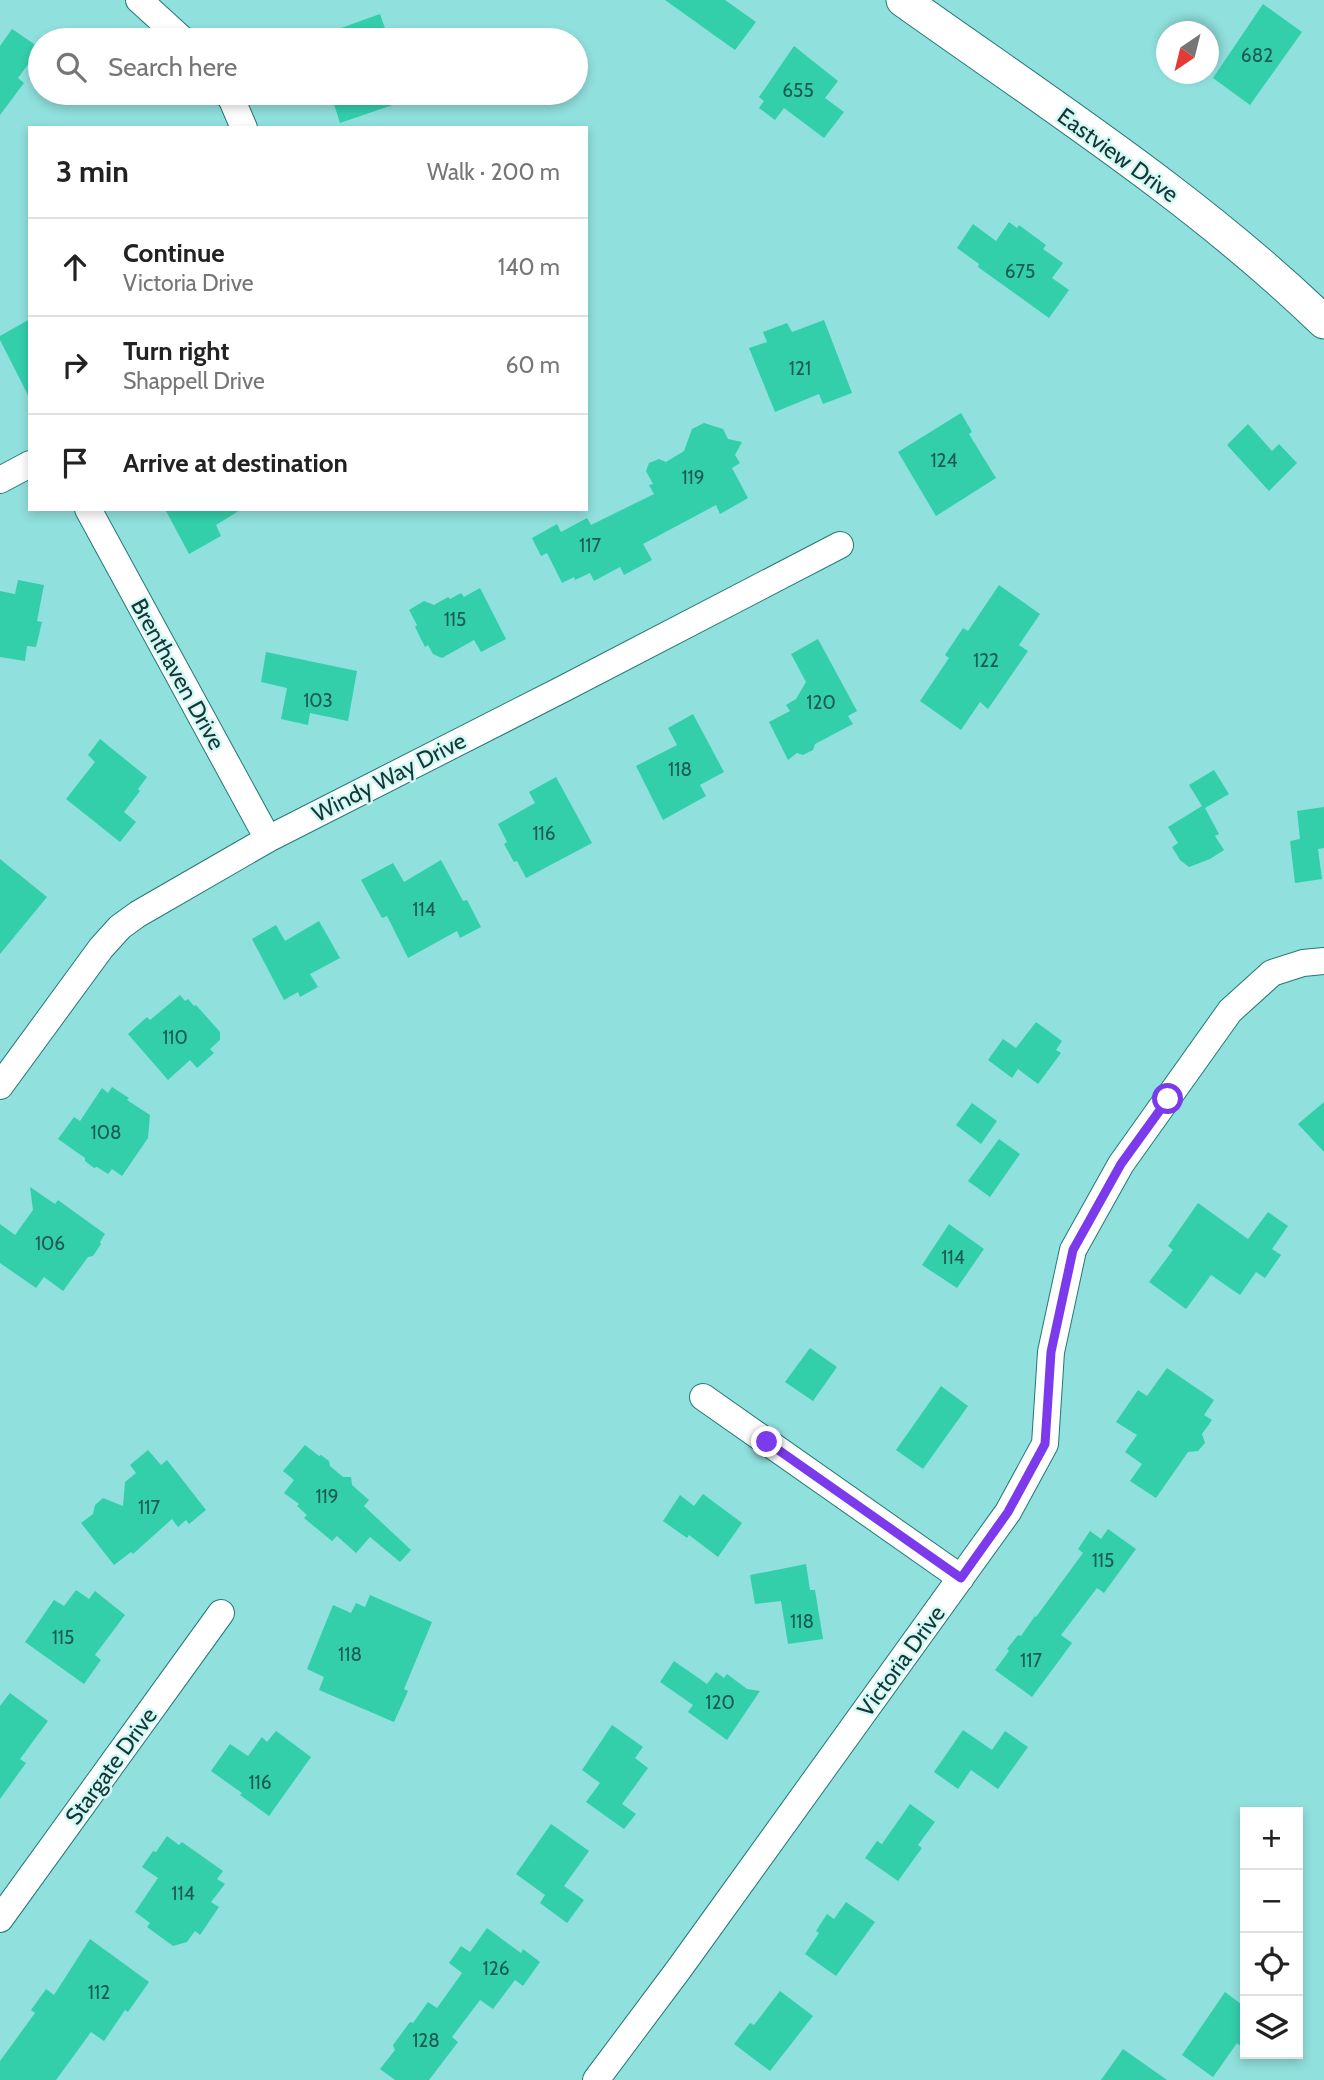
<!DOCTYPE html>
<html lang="en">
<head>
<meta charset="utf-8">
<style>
  :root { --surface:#fff; --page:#f6f6f6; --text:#222; --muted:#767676; --line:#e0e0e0 }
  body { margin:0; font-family:Cabin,sans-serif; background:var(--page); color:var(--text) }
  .controls { position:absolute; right:21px; bottom:21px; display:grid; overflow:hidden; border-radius:0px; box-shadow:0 4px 10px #0003 }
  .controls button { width:63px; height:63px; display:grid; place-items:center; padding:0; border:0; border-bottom:2px solid var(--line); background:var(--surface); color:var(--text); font:35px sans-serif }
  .compass { position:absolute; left:1156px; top:21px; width:63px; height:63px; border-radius:50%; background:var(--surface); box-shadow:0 4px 10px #0003; rotate:215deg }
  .stop { position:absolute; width:21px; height:21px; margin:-16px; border:5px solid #7c3aed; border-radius:50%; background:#fff }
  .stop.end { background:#7c3aed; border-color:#fff; box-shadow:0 2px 7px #0008 }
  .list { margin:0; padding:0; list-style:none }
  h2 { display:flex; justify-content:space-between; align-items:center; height:91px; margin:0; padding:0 28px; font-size:30px }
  h2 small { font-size:23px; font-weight:400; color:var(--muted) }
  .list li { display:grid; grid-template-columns:46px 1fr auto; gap:21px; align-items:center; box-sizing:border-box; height:98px; padding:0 28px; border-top:2px solid var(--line) }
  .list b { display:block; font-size:26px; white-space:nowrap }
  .list p { margin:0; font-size:23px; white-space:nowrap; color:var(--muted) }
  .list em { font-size:23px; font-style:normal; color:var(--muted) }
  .icon { flex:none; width:38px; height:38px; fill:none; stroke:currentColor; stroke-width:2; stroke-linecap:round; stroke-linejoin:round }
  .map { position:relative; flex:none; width:1324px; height:2080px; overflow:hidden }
  .search { position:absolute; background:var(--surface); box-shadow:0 4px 10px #0003; left:28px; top:28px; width:560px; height:77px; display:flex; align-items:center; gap:18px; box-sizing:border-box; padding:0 24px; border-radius:38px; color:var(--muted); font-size:26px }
  .panel { position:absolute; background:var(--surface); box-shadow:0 4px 10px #0003; left:28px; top:126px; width:560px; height:385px; border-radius:0px }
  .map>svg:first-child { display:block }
</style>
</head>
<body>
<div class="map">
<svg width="1324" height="2080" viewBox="0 0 1324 2080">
  <rect width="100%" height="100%" fill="#90e0dd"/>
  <!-- building -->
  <path fill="#33cfab" d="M665,0H725L756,22L735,50Z
    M1263,4L1302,32L1250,105L1213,78Z
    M380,14L389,40H314L313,38Z
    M12,29L40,48L18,78L24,83L0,115V46Z
    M794,46L838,81L825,98L844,112L824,138L784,108L775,120L759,108L764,101L759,97Z
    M335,93H419V96L340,123L333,101L337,99Z
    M1009,222L1017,228L1019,225L1046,245L1043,249L1063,263L1052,278L1069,290L1049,318L978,267L979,264L957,248L973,224L996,241Z
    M30,319V399L0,340V336Z
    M824,320L852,393L823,404L819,394L775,412L749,348L767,342L763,332L787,323L792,332Z
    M961,413L972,432L969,434L996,478L936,516L898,452Z
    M704,423L723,429L728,439L742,442L735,455L740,463L732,468L748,498L720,514L716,505L643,544L652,560L624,575L620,567L594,581L590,573L575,580L574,577L562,583L547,553L541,556L532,538L557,524L561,532L587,518L591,525L654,494L649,485L653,484L646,471L649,463L659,459L666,462L684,451L692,429Z
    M1248,424L1272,451L1279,444L1297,463L1269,491L1227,445Z
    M165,509H242L216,525L221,536L189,554Z
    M18,580L44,585L37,621L42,622L36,647L27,646L25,661L0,657V591L15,594Z
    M999,585L1040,614L1019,645L1028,651L988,709L980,702L961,730L920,701L949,658L945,655L963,628L968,631Z
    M480,588L506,639L481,652L474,640L442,658L433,654L428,645L425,647L415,627L417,625L409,610L424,601L434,605L448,597L450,599L461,593L464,597Z
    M818,639L857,711L848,716L853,724L815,744L813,750L803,755L797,753L788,760L769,722L790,711L786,705L796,699L806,682L791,654Z
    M266,652L357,671L348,721L310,713L308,725L281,719L287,688L261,682Z
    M693,714L724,772L700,785L706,796L663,820L636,766L677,745L668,728Z
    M100,739L147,777L138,789L140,791L124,812L136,822L120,842L66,799L95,762L88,755Z
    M1214,770L1229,794L1205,808L1219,834L1215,836L1224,850L1210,859L1189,867L1180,860L1172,847L1178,843L1168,827L1202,806L1189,785Z
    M556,777L592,843L526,878L517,861L514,862L504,844L507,842L498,824L535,803L529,792Z
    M1324,807V848L1318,849L1322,879L1295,883L1290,841L1300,839L1297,811Z
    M0,859L47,897L0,954Z
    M441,860L463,901L467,900L481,927L460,938L457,931L408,958L387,916L382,918L361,880L393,863L404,882Z
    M319,921L340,958L310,974L318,987L300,997L298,992L284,1000L252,939L276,925L285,941Z
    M180,995L185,1001L188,999L194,1006L196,1005L220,1032V1040L210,1049L214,1053L197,1068L190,1060L168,1080L128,1034L147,1017L150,1020Z
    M1036,1022L1062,1041L1056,1050L1061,1053L1038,1084L1018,1069L1012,1078L988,1060L1003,1039L1016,1048Z
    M112,1087L129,1098L127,1100L150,1115L148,1138L122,1176L112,1169L108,1174L97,1167L94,1168L85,1161V1158L58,1139L74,1117L80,1121L102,1088L108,1093Z
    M1324,1102V1152L1298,1124Z
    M972,1103L997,1121L981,1144L956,1125Z
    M999,1139L1020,1154L990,1197L968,1181Z
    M30,1187L55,1204L58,1200L105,1234L100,1242L101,1244L93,1256L88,1257L63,1291L44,1277L36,1288L0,1263V1224L15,1235L33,1210Z
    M1198,1203L1248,1239L1268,1212L1288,1226L1272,1249L1281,1255L1265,1278L1256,1272L1240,1295L1211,1275L1186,1309L1149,1282L1173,1250L1168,1246Z
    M949,1224L984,1249L957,1288L922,1265Z
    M810,1348L837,1367L813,1401L785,1382Z
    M1167,1368L1214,1400L1204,1415L1212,1420L1202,1434L1205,1443L1198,1451L1188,1452L1156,1498L1130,1481L1142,1464L1125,1452L1137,1435L1116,1422L1138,1390L1147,1396Z
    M941,1386L968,1406L923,1469L896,1450Z
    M305,1445L319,1456L321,1455L329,1461L330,1466L343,1477H351L352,1485L369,1500L364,1506L411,1550L400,1562L370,1537L356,1553L337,1536L332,1541L304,1518L307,1515L297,1506L299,1504L284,1493L294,1480L283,1471Z
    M148,1450L161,1465L167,1460L206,1510L189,1524L186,1520L178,1527L172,1519L133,1554L131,1552L114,1565L81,1523L93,1514L95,1505L103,1498L123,1506L125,1482L136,1473L130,1465Z
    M703,1494L742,1523L718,1557L689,1535L687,1538L663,1521L680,1495L694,1506Z
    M1108,1529L1136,1549L1104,1593L1097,1588L1061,1635L1072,1643L1032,1697L995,1670L1009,1651L1007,1649L1018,1635L1021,1636L1035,1616L1036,1617L1083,1553L1078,1549L1090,1531L1101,1539Z
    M806,1564L810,1590H815L823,1639L788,1644L781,1601L755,1604L750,1575Z
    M76,1590L89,1599L95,1591L125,1615L95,1655L101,1660L84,1684L25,1642L54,1600L64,1606Z
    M370,1595L432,1622L404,1689L408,1691L394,1722L319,1690L324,1677L307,1669L333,1605L351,1613L356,1603L365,1607Z
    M674,1661L707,1684L716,1672L724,1678L727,1674L747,1689L760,1691L727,1740L688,1712L693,1705L660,1682Z
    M10,1693L48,1721L20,1759L26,1763L0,1799V1706Z
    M612,1725L643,1747L635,1758L648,1768L622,1804L636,1814L624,1829L586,1802L600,1783L582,1770Z
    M963,1730L992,1750L1005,1731L1028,1747L998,1789L971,1770L958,1789L934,1772Z
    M276,1731L311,1757L269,1816L240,1795L242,1793L211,1771L230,1744L248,1756L262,1737L267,1742Z
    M910,1804L935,1822L918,1845L922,1848L898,1881L865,1858L877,1841L882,1844Z
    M551,1824L589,1851L564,1886L584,1900L567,1923L540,1903L545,1895L516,1874Z
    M167,1836L179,1845L182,1842L223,1871L217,1879L225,1884L211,1902L219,1907L200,1935L195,1931L187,1942L173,1946L147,1927L150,1923L135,1912L158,1878L142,1867L153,1851L156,1852Z
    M846,1902L875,1922L836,1976L805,1954L819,1933L816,1931L827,1914L834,1919Z
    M487,1928L521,1953L523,1949L540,1962L523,1986L515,1980L493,2009L480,2000L452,2037L458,2042L429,2080H395L380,2069L395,2050L393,2045L410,2022L413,2023L428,2002L437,2008L462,1973L449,1963L461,1946L470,1952Z
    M90,1939L149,1982L128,2012L125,2010L104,2041L91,2032L56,2080H0V2061L35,2013L31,2010L46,1989L54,1995Z
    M780,1991L813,2016L770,2071L734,2044L750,2023L754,2025Z
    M1225,1992L1245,2007V2050L1237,2043L1213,2077L1182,2055Z
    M1123,2049L1167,2080H1101Z"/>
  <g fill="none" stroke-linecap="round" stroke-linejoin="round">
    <defs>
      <path id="minor" d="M139,0L183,40
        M227,93L232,100L244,128
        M0,480L30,464
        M88,509L268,839
        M0,1086L101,948L120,927L138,914L268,839L559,691L840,545
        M703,1397L961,1578
        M0,1919L221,1613
        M596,2080L679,1969L1008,1512L1045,1444L1051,1352L1073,1250L1121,1164L1230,1011L1272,973L1303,963L1324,961"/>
      <path id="tertiary" d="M903,0C1046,102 1197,199 1324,322"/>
    </defs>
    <!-- minor casing -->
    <use href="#minor" stroke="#247877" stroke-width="28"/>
    <!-- tertiary casing -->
    <use href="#tertiary" stroke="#247877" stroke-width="35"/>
    <!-- minor -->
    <use href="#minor" stroke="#fff" stroke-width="26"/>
    <!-- tertiary -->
    <use href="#tertiary" stroke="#fff" stroke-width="33"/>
  </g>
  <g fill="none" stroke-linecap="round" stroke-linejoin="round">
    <!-- route -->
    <path stroke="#7c3aed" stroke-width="9" d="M767,1442L961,1578L1008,1512L1045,1444L1051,1352L1073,1250L1121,1164L1168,1099"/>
  </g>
  <g text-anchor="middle" stroke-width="5" stroke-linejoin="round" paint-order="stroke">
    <!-- number labels -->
    <g font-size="19" fill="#1c5c52">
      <text x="1257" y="62">682</text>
      <text x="798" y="97">655</text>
      <text x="1020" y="278">675</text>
      <text x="800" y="375">121</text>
      <text x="944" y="467">124</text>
      <text x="693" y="484">119</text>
      <text x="590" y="552">117</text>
      <text x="455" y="626">115</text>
      <text x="986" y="667">122</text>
      <text x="318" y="707">103</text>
      <text x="821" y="709">120</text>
      <text x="680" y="776">118</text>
      <text x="544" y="840">116</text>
      <text x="424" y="916">114</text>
      <text x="175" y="1044">110</text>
      <text x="106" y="1139">108</text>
      <text x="50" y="1250">106</text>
      <text x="953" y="1264">114</text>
      <text x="327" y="1503">119</text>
      <text x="149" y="1514">117</text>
      <text x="1103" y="1567">115</text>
      <text x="802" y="1628">118</text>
      <text x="63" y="1644">115</text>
      <text x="350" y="1661">118</text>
      <text x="1031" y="1667">117</text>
      <text x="720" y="1709">120</text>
      <text x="260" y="1789">116</text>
      <text x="183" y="1900">114</text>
      <text x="496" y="1975">126</text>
      <text x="99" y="1999">112</text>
      <text x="426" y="2047">128</text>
    </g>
    <!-- street labels -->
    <g font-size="23" fill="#143635" stroke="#d3f9f7">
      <text transform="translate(1118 155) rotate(36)" y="8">Eastview Drive</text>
      <text transform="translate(178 674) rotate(61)" y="8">Brenthaven Drive</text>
      <text transform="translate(389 777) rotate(-27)" y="8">Windy Way Drive</text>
      <text transform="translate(901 1661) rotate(-54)" y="8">Victoria Drive</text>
      <text transform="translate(111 1766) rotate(-54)" y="8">Stargate Drive</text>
    </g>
  </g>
</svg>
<div class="controls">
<button>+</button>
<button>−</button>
<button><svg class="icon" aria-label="locate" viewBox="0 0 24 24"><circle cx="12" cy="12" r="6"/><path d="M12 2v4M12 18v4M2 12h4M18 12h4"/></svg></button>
<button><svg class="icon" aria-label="layers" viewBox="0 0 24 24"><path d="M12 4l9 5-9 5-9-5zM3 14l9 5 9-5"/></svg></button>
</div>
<svg class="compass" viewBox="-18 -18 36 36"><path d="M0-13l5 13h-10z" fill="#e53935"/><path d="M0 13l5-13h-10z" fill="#767676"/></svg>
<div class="stop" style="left:1168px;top:1099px"></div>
<div class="stop end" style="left:767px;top:1442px"></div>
<div class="search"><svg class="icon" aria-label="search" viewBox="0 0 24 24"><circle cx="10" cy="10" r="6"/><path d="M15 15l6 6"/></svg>Search here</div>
<section class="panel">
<h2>3 min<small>Walk · 200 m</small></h2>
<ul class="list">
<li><svg class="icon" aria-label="ahead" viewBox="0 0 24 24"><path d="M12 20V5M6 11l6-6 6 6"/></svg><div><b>Continue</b><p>Victoria Drive</p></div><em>140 m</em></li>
<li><svg class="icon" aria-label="right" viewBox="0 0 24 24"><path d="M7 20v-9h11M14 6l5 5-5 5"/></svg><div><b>Turn right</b><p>Shappell Drive</p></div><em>60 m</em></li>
<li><svg class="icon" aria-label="arrive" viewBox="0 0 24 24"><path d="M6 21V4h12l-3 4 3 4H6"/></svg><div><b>Arrive at destination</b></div></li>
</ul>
</section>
</div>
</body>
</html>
